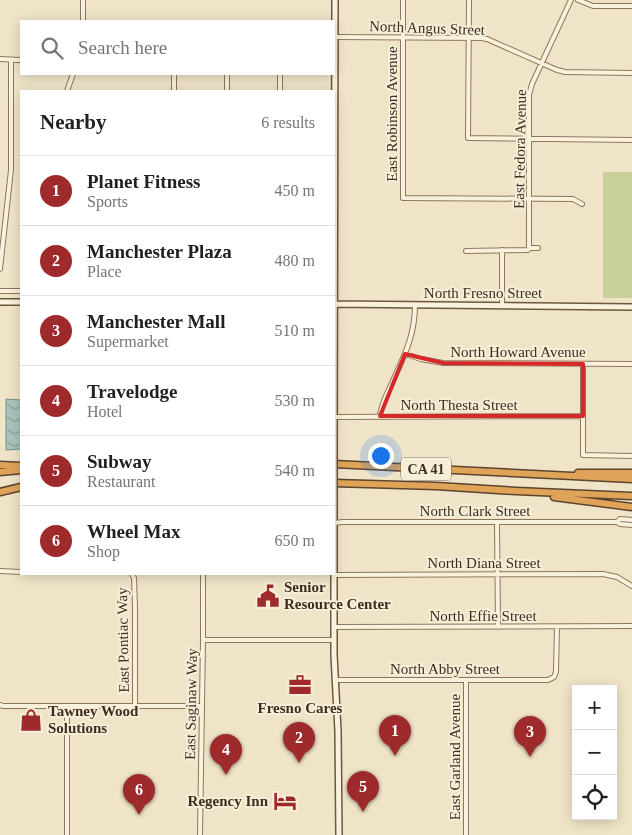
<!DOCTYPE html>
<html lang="en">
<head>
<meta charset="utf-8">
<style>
  :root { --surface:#fff; --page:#f6f6f6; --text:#202124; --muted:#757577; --line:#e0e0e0; --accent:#9e2a2b }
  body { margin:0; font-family:"Times New Roman",serif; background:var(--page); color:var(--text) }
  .controls { position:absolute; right:15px; bottom:15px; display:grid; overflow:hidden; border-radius:0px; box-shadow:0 2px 12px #0003 }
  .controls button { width:45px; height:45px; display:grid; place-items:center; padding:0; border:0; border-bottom:1px solid var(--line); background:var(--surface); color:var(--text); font:25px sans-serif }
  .you { position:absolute; left:380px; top:455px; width:18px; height:18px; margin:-12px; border:4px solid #fff; border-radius:50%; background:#1a73e8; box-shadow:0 0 0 8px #1a73e833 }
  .badge { display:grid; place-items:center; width:32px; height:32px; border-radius:50%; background:var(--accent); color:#fff; font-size:16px; font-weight:700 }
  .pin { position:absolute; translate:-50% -41px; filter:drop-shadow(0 1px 2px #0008) }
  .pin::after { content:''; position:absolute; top:26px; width:18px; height:15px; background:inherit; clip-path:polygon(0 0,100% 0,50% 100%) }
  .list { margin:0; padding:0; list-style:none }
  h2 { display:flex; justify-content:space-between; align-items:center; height:65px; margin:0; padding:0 20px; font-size:21px }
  h2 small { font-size:16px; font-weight:400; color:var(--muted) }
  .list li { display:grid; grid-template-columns:32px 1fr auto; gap:15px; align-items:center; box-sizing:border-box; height:70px; padding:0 20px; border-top:1px solid var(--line) }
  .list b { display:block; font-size:19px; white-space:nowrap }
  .list p { margin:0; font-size:16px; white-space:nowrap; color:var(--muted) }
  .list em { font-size:16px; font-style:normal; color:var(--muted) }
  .icon { flex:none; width:28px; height:28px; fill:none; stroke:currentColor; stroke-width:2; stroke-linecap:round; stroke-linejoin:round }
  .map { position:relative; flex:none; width:632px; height:835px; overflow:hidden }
  .search { position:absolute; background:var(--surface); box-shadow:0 2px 12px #0003; left:20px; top:20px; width:315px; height:55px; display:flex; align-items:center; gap:12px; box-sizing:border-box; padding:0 18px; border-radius:0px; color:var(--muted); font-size:19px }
  .panel { position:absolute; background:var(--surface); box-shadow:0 2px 12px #0003; left:20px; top:90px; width:315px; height:485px; border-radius:0px }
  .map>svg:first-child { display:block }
</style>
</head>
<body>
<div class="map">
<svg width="632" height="835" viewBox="0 0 632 835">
  <defs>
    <pattern id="water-waves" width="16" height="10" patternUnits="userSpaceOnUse" patternTransform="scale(1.25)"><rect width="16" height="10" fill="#a9c4bc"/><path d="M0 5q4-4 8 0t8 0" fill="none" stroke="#8ba098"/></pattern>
  </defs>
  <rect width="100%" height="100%" fill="#f0e4c8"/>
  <!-- park -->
  <path fill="#c9cf9b" d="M603,172H632V298H603Z"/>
  <!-- water -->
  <path fill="url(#water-waves)" stroke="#6f938a" d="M6,399L21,400V449L6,450Z"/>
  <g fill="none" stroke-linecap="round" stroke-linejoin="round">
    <defs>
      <path id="street" d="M403,0V198L573,199L582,204
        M469,0L468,138L632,140
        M578,0L593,6H632
        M83,21V0
        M335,37L481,38L487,39L557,70L565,72L632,73
        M0,59L21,60
        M174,74V91
        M67,91L73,74
        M227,91V74
        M280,91V74
        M529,248V95L532,84L571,0
        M502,250V305
        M466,251L528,250L529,248H538
        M0,269L11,170V60
        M0,291H21
        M405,354L421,359L443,363L632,364
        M583,364V455L632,456
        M380,416C381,404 387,394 392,383C404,356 415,336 415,305
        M334,417L583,416
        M632,520L620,519L617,522L620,524L632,525
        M497,522L498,627
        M334,523L343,522H617
        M0,571L21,572
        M132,574L134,578L135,607V706
        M334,575L603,574L617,577L632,586
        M334,627L632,626
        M203,640H334
        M335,680H548L554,677L556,672L557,627
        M466,680V835
        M0,705L3,706H202
        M67,835V706
        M200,835L203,640V574"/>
      <path id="secondary" d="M0,302H21
        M334,304L632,307
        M334,452L335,0
        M334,497V655L338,731L339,835"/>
      <path id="highway" d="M334,464L632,479
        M0,465L21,466
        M0,472L21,470
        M578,473H632
        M334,483L436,486L516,491L632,496
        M0,492L21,487
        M554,497L632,507"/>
    </defs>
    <!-- street casing -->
    <use href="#street" stroke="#8d765c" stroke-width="6"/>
    <!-- secondary casing -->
    <use href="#secondary" stroke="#6f573f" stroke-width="8"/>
    <!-- highway casing -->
    <use href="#highway" stroke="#5b4430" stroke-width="9"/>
    <!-- street -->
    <use href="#street" stroke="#faf1dc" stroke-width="4"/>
    <!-- secondary -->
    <use href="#secondary" stroke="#faf1dc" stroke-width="5"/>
    <!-- highway -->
    <use href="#highway" stroke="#e0a458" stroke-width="6"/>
    <defs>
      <path id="secondary-bridge" d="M334,497V452"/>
    </defs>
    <!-- secondary-bridge casing -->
    <use href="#secondary-bridge" stroke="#6f573f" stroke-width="8" stroke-linecap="butt"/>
    <!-- secondary-bridge -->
    <use href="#secondary-bridge" stroke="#faf1dc" stroke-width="5"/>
  </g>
  <!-- marked area -->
  <path fill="none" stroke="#d62828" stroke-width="4" stroke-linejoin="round" d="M405,354L443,363L583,364V416H380Z"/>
  <!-- icons -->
  <defs>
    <symbol id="civic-bare" viewBox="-9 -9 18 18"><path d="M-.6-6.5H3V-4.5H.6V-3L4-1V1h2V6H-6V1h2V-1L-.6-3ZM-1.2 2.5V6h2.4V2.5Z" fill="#9e2a2b" stroke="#f7eed8" stroke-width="2.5" paint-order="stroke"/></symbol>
    <symbol id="office-bare" viewBox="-9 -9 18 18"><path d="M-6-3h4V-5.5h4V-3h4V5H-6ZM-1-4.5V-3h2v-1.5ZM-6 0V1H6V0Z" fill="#9e2a2b" stroke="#f7eed8" stroke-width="2.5" paint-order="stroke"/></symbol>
    <symbol id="shop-bare" viewBox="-9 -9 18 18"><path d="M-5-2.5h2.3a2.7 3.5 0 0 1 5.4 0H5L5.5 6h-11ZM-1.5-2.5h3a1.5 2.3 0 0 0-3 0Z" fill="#9e2a2b" stroke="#f7eed8" stroke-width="2.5" paint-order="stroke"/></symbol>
    <symbol id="hotel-bare" viewBox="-9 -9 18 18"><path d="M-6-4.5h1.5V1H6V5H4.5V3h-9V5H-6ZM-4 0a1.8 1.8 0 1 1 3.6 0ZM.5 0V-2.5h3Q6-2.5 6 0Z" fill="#9e2a2b" stroke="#f7eed8" stroke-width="2.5" paint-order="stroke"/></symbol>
  </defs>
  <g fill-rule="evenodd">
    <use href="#civic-bare" x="252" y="580" width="32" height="32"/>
    <use href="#office-bare" x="284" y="669" width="32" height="32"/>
    <use href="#shop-bare" x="15" y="704" width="32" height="32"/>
    <use href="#hotel-bare" x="269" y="785" width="32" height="32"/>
  </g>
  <g text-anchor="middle" stroke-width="4" stroke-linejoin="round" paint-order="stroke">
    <!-- shield labels -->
    <rect fill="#f7eed8" stroke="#756857" stroke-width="1" x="401" y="457.5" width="50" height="23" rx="4"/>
    <g font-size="14" font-weight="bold" fill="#3d2e20">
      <text x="426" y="474">CA 41</text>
    </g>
    <!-- street labels -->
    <g font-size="15" fill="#3d2e20" stroke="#f7eed8">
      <text transform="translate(427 28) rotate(2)" y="5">North Angus Street</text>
      <text transform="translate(392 114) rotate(-90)" y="5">East Robinson Avenue</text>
      <text transform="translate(520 149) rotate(-89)" y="5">East Fedora Avenue</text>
      <text x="483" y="298">North Fresno Street</text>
      <text x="518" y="357">North Howard Avenue</text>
      <text x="459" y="410">North Thesta Street</text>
      <text x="475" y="516">North Clark Street</text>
      <text x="484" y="568">North Diana Street</text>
      <text x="483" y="621">North Effie Street</text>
      <text transform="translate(123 640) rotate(-91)" y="5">East Pontiac Way</text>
      <text x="445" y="674">North Abby Street</text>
      <text transform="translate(191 704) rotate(-89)" y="5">East Saginaw Way</text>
      <text transform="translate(455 757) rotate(-90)" y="5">East Garland Avenue</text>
    </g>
    <!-- poi labels -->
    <g font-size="15" font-weight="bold" fill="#3d2e20" stroke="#f7eed8" text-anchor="start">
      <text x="284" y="592">Senior<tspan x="284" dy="17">Resource Center</tspan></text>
      <text x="300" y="713" text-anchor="middle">Fresno Cares</text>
      <text x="48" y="716">Tawney Wood<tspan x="48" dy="17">Solutions</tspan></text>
      <text x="268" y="806" text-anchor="end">Regency Inn</text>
    </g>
  </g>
</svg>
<div class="controls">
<button>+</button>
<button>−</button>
<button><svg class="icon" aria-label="locate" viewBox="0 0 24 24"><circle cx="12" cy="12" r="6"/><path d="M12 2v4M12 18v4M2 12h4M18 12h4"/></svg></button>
</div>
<div class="you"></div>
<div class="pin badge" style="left:395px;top:756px">1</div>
<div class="pin badge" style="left:299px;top:763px">2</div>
<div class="pin badge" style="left:530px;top:757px">3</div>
<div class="pin badge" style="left:226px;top:775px">4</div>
<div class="pin badge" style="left:363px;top:812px">5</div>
<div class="pin badge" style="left:139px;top:815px">6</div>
<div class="search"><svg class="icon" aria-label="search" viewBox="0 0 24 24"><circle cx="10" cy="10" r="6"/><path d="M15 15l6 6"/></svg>Search here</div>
<section class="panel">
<h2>Nearby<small>6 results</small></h2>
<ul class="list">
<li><span class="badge">1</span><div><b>Planet Fitness</b><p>Sports</p></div><em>450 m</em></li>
<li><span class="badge">2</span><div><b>Manchester Plaza</b><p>Place</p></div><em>480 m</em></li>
<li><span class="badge">3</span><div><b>Manchester Mall</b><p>Supermarket</p></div><em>510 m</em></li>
<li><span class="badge">4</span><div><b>Travelodge</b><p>Hotel</p></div><em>530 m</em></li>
<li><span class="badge">5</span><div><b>Subway</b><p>Restaurant</p></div><em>540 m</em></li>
<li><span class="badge">6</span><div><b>Wheel Max</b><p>Shop</p></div><em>650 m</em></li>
</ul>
</section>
</div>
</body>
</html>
